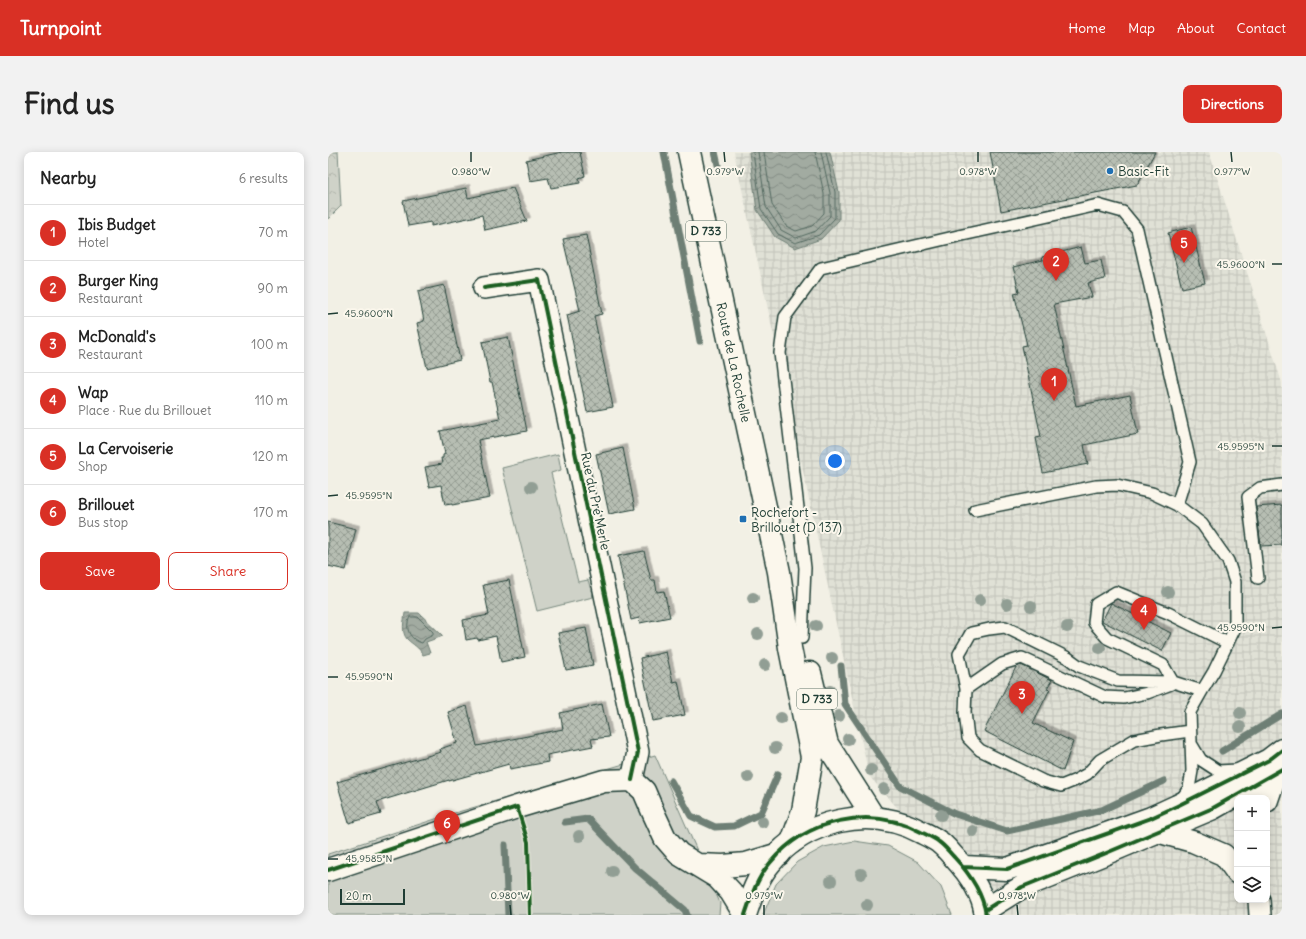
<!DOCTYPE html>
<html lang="en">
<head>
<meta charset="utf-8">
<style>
  :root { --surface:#fff; --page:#f2f2f2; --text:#222; --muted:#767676; --line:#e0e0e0; --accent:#d93025 }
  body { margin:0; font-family:Delius,sans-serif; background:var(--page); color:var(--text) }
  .controls { position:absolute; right:12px; bottom:12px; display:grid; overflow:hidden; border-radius:8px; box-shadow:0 2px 10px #0003 }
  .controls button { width:36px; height:36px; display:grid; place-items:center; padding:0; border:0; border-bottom:1px solid var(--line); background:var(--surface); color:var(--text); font:20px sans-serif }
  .scale { position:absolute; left:12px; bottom:10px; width:65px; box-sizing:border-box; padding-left:4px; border:2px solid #1f3d34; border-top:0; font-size:11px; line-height:14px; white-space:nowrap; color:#1f3d34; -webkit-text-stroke:3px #fbf7ec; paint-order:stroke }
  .you { position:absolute; left:507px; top:309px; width:14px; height:14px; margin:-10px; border:3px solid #fff; border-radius:50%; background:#1a73e8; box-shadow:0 0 0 6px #1a73e833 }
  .badge { display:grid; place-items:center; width:26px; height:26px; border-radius:50%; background:var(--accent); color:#fff; font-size:13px; font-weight:700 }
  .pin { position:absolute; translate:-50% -33px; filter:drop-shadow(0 1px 2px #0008) }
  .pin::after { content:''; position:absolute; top:21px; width:14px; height:12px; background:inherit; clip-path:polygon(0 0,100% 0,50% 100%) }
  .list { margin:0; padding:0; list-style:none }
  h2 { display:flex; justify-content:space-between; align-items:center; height:52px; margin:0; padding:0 16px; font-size:17px }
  h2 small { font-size:13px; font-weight:400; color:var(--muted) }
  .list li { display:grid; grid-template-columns:26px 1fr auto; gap:12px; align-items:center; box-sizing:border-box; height:56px; padding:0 16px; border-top:1px solid var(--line) }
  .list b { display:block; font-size:15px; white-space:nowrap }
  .list p { margin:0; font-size:13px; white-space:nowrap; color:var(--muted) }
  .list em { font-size:13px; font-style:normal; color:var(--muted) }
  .actions { display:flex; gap:8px; padding:12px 16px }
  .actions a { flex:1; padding:9px 0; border:1px solid var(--accent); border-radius:8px; text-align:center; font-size:14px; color:var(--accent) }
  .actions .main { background:var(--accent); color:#fff }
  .icon { flex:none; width:22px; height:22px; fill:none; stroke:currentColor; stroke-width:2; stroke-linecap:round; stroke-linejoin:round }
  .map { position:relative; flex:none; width:954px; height:763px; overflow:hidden; border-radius:8px }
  header { display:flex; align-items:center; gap:24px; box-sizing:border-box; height:56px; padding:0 20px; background:var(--accent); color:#fff }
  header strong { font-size:19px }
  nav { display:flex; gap:22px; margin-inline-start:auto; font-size:14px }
  .intro { display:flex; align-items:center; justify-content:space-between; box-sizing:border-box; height:96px; padding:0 24px }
  h1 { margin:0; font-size:28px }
  .button { padding:10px 18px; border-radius:8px; background:var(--accent); color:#fff; font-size:14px; font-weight:700 }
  main { display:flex; gap:24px; padding:0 24px }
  aside { flex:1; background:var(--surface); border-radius:8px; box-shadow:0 2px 10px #0003 }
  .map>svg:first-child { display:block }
</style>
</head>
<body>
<header>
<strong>Turnpoint</strong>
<nav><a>Home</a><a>Map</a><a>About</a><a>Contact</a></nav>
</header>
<div class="intro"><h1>Find us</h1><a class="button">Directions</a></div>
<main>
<aside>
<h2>Nearby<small>6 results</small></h2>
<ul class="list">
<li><span class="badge">1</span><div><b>Ibis Budget</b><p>Hotel</p></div><em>70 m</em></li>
<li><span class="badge">2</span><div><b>Burger King</b><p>Restaurant</p></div><em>90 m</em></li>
<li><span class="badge">3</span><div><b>McDonald's</b><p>Restaurant</p></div><em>100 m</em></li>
<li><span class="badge">4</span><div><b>Wap</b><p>Place · Rue du Brillouet</p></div><em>110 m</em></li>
<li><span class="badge">5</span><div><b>La Cervoiserie</b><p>Shop</p></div><em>120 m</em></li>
<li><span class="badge">6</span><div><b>Brillouet</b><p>Bus stop</p></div><em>170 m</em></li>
</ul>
<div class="actions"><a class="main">Save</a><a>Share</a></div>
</aside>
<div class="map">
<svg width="954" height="763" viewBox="0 0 954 763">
  <defs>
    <pattern id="industrial-grid" width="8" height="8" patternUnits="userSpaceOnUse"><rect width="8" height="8" fill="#e0e1d6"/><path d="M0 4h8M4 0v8" fill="none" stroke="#c0c2b8"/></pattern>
    <pattern id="forest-crowns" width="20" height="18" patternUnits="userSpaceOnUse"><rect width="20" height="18" fill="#cfd2c8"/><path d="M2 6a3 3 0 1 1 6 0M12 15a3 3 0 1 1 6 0" fill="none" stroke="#b1b5ac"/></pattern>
    <pattern id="water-waves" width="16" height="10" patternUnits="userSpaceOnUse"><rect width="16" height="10" fill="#a2aba1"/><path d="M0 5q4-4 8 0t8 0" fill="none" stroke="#838c84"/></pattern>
    <pattern id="building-cross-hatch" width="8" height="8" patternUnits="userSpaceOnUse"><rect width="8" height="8" fill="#b7beb3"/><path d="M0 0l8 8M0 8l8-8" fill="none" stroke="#949c92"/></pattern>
    <filter id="shadow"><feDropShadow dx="3.5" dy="-3.5" stdDeviation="0" flood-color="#0004"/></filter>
  </defs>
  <rect width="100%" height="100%" fill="#f2f0e5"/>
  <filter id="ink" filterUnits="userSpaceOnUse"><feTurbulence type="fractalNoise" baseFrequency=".025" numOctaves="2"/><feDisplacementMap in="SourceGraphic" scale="8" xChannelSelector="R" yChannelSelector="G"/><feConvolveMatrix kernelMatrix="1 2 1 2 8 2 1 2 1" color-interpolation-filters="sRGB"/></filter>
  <g filter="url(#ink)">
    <!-- industrial -->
    <path fill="url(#industrial-grid)" fill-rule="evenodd" d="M406,0H881L954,231V763H665L541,624ZM909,646H939V748H909Z"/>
    <!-- grass -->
    <path fill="#cfd2c8" stroke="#77887e" d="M230,302L233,318L223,321L250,430L260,428L265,445L209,459L174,316Z
      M327,603L392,751L391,763H0V702L123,662Z
      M526,689L560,694L590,710L613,735L624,763H435L448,732L469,710L496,695Z"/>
    <!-- forest -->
    <path fill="url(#forest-crowns)" stroke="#77887e" d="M0,0H10L13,54L0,67Z"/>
    <!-- water -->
    <path fill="url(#water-waves)" stroke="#6e7f75" d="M421,0H502L511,40V68L493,87L467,96L447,85L429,58Z
      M77,461H91L115,484L98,490L102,501L95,503C91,495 85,493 79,487C73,480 76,469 77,461Z"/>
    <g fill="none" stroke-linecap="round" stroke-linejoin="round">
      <!-- shore -->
      <path stroke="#536960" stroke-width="1" d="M425,0L433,57L450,82L467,91L491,83L507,66V40L498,0
        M430,0L438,55L453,78L468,86L488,79L502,64V41L493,0
        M436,0L444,53L458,74L468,79L484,74L496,61V42L487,0
        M82,465H90L105,480V483L97,487L94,491C82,488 76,476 82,465Z"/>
      <!-- stream -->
      <path stroke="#6e7f75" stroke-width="7" d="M336,0L372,189
        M387,0L390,13
        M513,514L517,552L572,634L627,662L679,679L774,658L836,629
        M894,599L954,562
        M343,629L363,664L387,675L406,674L433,661L450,622
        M237,670L260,667L307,716L357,758L359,763
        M177,693L180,763"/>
    </g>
    <!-- building -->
    <path fill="url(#building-cross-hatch)" stroke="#1f3d34" filter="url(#shadow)" d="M234,0H252L257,24L251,26L252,31L223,36L220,26L202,29L198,8Z
      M662,0H827L809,33L673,59Z
      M138,36L140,46L185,36L199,69L157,78L154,63L103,74V70L80,74L75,49Z
      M863,75L877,131L854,136L840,81Z
      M258,83L274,162L266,164L285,255L259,260L239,163L252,159L235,87Z
      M753,95L757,111L773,108L777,127L760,131L764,145L726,152L748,254L802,243L810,282L756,293L760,312L715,321L708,286L713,285L694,194L699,193L686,141L691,140L685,115L715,108L714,105Z
      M116,133L132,208L99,216L89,171L96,169L90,139Z
      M180,185L199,279L150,288L162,346L124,353V352L117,353L113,333L101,335L97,315L114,312L113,306H115V303L117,302L112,279L172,267L164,230H162L154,190Z
      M295,296L307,357L281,362L268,302Z
      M954,353V393L933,394L928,355Z
      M0,370L28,377L18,418L0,414Z
      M316,399L323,428H327L329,440L336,439L342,465L312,471L311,466L303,468L290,404Z
      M181,428L197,505L173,510L168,484L150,488L149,486L138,488L135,468L161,463L155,433Z
      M783,451L843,481L834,499L774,469Z
      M258,476L265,513L238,518L230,481Z
      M338,500L345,530L350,529L357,563L325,569L312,506Z
      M693,513L724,528L719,536L722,537L705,571L745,590L735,619L656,579L688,515Z
      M274,552L281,585L263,587L265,594L219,603L220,610L182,617L181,612L121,629V628L49,650L53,662L21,671L9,630L113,600L112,597L129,591L120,560L139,554L149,594L235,577L232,561Z"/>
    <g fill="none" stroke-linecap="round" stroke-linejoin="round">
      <defs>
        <path id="service" d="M647,358L768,334L789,333L824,341L849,353L874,372L900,409L907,430V476L886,519L874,539L862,560L864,619L861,636L853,648
          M930,426L920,345L932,336L954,333
          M474,486L477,416L452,201L457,165L493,116L630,84L770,53L795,60L809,77L862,310L849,353
          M845,530L835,513L779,486L766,471L768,452L788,440L840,461L900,491
          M638,537L674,512L694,506L777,545L796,546L819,541L843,532
          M862,579L833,583L806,588L772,608L759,622L748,628L733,634L715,629L652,598L640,586L637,560L638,537L631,502L643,481L661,477L677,475L740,506L751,514L790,529L845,530L874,539
          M864,593L873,608L890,619L909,618"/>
        <path id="minor" d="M156,136L211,128L310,600L304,628
          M939,649L949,620
          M830,680L866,690L896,703L909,721
          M931,748L932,763"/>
        <path id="tertiary" d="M370,713L395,714L418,712L451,702
          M0,718L189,655L276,629L304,628L316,639L325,660L337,686L351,702L389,725L403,740L417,763"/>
        <path id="secondary" d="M635,715L679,717L784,680L823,666L849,654L941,608L954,598
          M657,758L694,735L776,702L885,656L954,617"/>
        <g id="primary">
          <path id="s1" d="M361,0L451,420L462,496L484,605L475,659L464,690"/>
          <path d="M482,521L499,592L546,666"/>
          <path d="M417,763C423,745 429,726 442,711C478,667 542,653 593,680C599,683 606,686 611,690C617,694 621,700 626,705C641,721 655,741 658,763"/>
        </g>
      </defs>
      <!-- service casing -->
      <use href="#service" stroke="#1f3d34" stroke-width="14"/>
      <!-- minor casing -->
      <use href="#minor" stroke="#1f3d34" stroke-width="24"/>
      <!-- tertiary casing -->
      <use href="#tertiary" stroke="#1f3d34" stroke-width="25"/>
      <!-- secondary casing -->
      <use href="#secondary" stroke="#1f3d34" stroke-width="25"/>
      <!-- primary casing -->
      <use href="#primary" stroke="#1f3d34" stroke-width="25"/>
      <!-- service -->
      <use href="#service" stroke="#fbf7ec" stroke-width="11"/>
      <!-- minor -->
      <use href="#minor" stroke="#fbf7ec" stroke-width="21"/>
      <!-- tertiary -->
      <use href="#tertiary" stroke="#fbf7ec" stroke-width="22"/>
      <!-- secondary -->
      <use href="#secondary" stroke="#fbf7ec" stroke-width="22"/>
      <!-- primary -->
      <use href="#primary" stroke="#fbf7ec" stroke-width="22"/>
      <defs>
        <path id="cycleway" d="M156,136L211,128L310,600L304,628
          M635,715L679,717L784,680L823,666L849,654L941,608L954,598
          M0,718L189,655L200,690L202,763
          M657,758L694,735L776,702L885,656L954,617
          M417,763C423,745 429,726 442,711C478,667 542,653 593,680C599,683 606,686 611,690C617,694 621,700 626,705C641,721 655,741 658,763"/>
      </defs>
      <!-- cycleway casing -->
      <use href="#cycleway" stroke="#fbf7ec" stroke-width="6"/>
      <!-- cycleway -->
      <use href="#cycleway" stroke="#1b5e20" stroke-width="4"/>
    </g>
    <!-- trees -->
    <g fill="#919e94">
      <circle cx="203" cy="335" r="6"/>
      <circle cx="840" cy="440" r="6"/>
      <circle cx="425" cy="446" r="6"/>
      <circle cx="652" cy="448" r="6"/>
      <circle cx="679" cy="452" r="6"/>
      <circle cx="703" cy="454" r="6"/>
      <circle cx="488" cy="474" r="6"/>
      <circle cx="739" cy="475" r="6"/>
      <circle cx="430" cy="482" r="6"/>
      <circle cx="772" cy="496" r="6"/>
      <circle cx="504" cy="506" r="6"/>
      <circle cx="437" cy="513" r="6"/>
      <circle cx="502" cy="539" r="6"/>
      <circle cx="912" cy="561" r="6"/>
      <circle cx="511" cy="564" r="6"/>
      <circle cx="453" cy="566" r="6"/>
      <circle cx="912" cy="575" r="6"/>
      <circle cx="520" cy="587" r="6"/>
      <circle cx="447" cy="596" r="6"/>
      <circle cx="543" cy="618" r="6"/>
      <circle cx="420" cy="625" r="6"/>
      <circle cx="556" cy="637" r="6"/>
      <circle cx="613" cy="663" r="6"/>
      <circle cx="434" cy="670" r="6"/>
      <circle cx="645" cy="679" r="6"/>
      <circle cx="251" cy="684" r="6"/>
      <circle cx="284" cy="719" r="6"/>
      <circle cx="533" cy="722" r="6"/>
      <circle cx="503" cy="729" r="6"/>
      <circle cx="539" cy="753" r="6"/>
    </g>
  </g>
  <!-- ticks -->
  <path fill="none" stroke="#1f3d34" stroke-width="1.5" d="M143,0V10M396,0L397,10M650,0V10M903,0L904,10M944,112H954M0,162L10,161M944,294H954M0,344L10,343M944,476L954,475M0,525H10M0,707H10M182,753L183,763M436,753V763M689,753L690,763"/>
  <!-- markers -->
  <g fill="#1f6fb2" stroke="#fbf7ec" stroke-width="1.5">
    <circle cx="782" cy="19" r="4"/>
    <rect x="411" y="363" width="8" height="8" rx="2"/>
  </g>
  <g text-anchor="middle" stroke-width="4" stroke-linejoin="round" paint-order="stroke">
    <!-- shield labels -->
    <g fill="#fbf7ec" stroke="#61756b" stroke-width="1">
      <rect x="358" y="69" width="40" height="20" rx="3"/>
      <rect x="469" y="537" width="40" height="20" rx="3"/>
    </g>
    <g font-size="12" font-weight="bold" fill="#1f3d34">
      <text x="378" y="83">D 733</text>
      <text x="489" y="551">D 733</text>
    </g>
    <!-- poi labels -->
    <g font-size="13" fill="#1f3d34" stroke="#fbf7ec" text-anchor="start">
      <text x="790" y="24">Basic-Fit</text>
      <text x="423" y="365">Rochefort -<tspan x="423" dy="15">Brillouet (D 137)</tspan></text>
    </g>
    <!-- street labels -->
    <g font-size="13" fill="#1f3d34" stroke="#fbf7ec">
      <text dy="5" stroke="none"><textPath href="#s1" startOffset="215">Route de La Rochelle</textPath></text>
      <text transform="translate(268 349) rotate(78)" y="5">Rue du Pré Merle</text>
    </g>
  </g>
  <g font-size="10" text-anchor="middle" fill="#1f3d34" stroke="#fbf7ec" stroke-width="4" stroke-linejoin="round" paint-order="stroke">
    <text x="143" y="23">0.980°W</text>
    <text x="397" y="23">0.979°W</text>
    <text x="650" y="23">0.978°W</text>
    <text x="904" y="23">0.977°W</text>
    <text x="913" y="116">45.9600°N</text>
    <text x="41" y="165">45.9600°N</text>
    <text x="913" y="298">45.9595°N</text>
    <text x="41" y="347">45.9595°N</text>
    <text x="913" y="479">45.9590°N</text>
    <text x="41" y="528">45.9590°N</text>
    <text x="41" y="710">45.9585°N</text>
    <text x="182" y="747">0.980°W</text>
    <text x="436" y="747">0.979°W</text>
    <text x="689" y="747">0.978°W</text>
  </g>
</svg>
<div class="controls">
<button>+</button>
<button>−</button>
<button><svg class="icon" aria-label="layers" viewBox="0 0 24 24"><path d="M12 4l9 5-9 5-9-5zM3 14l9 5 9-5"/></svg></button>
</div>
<div class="scale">20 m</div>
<div class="you"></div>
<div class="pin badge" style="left:726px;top:249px">1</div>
<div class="pin badge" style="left:728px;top:129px">2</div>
<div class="pin badge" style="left:694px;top:562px">3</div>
<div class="pin badge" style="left:816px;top:478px">4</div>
<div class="pin badge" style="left:856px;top:111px">5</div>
<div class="pin badge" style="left:119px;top:691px">6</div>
</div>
</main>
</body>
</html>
